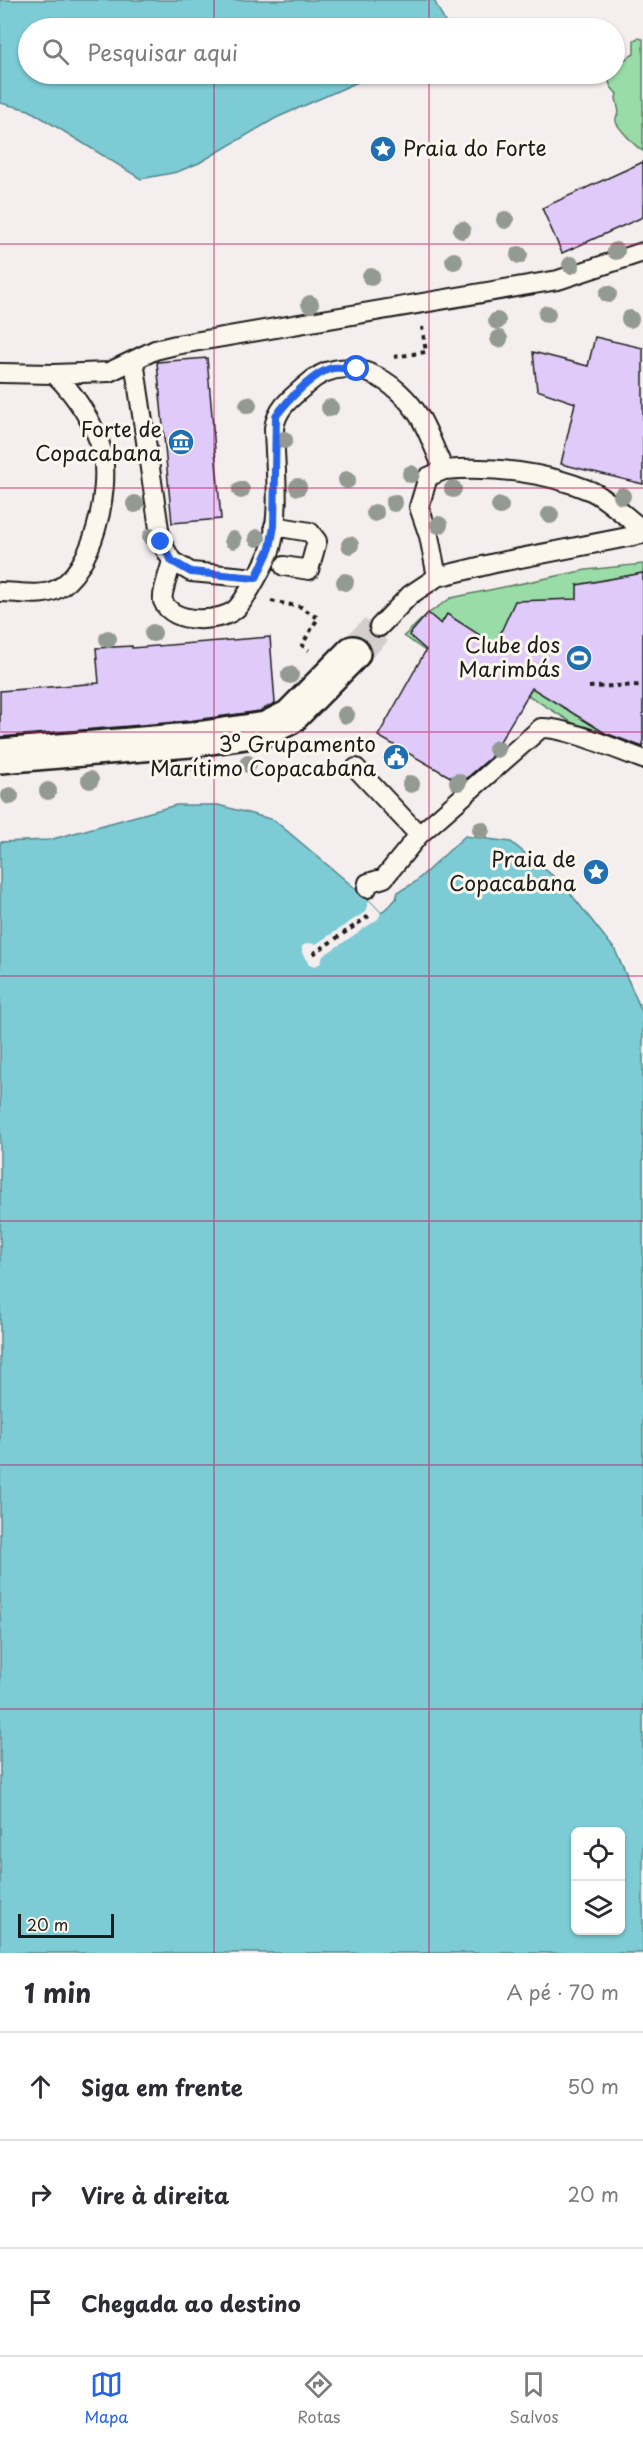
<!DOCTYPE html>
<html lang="pt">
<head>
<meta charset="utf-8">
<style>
  :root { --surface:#fff; --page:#f2f2f3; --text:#2b2b33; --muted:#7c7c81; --line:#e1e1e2; --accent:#2563eb }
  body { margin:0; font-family:"Playpen Sans",sans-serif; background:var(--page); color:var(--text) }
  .controls { position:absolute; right:18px; bottom:18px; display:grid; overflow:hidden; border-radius:9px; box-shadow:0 2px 4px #0004 }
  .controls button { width:54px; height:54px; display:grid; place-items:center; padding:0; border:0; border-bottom:2px solid var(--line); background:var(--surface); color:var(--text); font:30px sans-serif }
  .scale { position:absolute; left:18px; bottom:15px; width:96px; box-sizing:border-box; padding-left:6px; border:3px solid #1c1c1c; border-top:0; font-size:16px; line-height:21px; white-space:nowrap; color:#1c1c1c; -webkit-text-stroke:4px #fbf7ec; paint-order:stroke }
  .stop { position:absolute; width:18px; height:18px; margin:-14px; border:4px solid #2563eb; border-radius:50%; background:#fff }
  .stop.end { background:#2563eb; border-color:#fff; box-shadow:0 2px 6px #0008 }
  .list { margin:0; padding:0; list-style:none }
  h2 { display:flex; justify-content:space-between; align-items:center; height:78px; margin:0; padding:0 24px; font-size:26px }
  h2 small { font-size:20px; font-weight:400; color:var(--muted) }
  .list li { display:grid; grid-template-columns:39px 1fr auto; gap:18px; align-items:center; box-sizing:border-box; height:108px; padding:0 24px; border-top:2px solid var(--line) }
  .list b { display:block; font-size:22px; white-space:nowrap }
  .list em { font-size:20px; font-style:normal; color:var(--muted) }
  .icon { flex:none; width:33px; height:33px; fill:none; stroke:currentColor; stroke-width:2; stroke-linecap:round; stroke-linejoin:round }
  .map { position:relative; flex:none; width:643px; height:1953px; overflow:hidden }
  .search { position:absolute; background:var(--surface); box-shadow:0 2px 4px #0004; left:18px; right:18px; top:18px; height:66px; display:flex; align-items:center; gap:15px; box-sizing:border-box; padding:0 21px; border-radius:33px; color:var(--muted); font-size:22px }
  .sheet { height:402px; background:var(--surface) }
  nav { display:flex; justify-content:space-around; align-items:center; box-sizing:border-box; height:84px; border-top:2px solid var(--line); background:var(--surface); font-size:16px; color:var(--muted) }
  nav a { display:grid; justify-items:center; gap:3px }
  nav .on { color:var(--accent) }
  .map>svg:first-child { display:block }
</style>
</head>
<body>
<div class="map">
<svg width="643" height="1953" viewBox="0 0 643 1953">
  <rect width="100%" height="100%" fill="#f5eeef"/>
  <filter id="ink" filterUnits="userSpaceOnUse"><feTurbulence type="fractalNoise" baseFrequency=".0167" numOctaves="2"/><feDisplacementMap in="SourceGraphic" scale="12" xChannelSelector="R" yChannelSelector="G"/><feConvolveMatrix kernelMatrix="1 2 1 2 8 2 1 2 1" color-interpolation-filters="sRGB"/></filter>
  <g filter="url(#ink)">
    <!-- green -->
    <path fill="#9adca7" stroke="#5b7c62" stroke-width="1.5" d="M638,38L643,39V151C638,149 616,126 616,121C615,119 618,113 619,112L616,98L617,94L611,87L606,74H614L615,65L634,54V40Z
      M643,564V750L582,729L518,689L447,615L425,651L404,636L426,615L451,598L586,570Z"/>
    <!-- water -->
    <path fill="#7bcbd5" stroke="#55858b" stroke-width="1.5" fill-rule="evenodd" d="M0,0H434L448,28H28V74H376L276,118L199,163L177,172L141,179L29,110L0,103Z
      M176,805H218L274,820L369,900L381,913L396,899L398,892L414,883L465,836L511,842L563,884L615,950L643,1014V1953H0V842L49,840ZM576,1832H620V1930H576Z"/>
    <!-- pier -->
    <path fill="#f5eeef" d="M369,900L381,913L378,919L323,956L321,963L315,966L309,964L302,953V946L308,943L316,944L365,912Z"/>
    <!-- building -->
    <path fill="#dfcafa" stroke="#1c1c1c" stroke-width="1.5" d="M643,162V217L562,253L542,208Z
      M595,337L643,348V484L561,464L575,403L537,390L533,352L588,366Z
      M207,358L221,519L172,523L157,362Z
      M643,573V747L605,733L532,688L490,758L461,783L378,736L426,650L409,635L428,613L441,624L447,614L495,645L515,601L577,599V585Z
      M270,637L275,703L260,711L188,721L0,737V691L99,683L96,648L132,646V648Z"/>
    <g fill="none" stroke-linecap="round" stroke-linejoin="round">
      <!-- street-tunnel -->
      <path stroke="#d4cecf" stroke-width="33" stroke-dasharray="33 16" stroke-linecap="butt" d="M353,653L379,627"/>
      <defs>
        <path id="lane" d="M134,361L161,542L172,561C170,570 161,594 163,601C172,625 222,623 237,608C247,597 266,562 271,548C281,510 275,467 274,428C277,408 291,398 306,385C346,348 397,379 421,419C430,435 436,453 444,470L428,477L419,507L429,536L437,577
          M0,373L54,374C73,391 97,427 102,452C111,489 93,573 55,590C40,597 17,592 0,592
          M54,374L109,372L155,350L176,345L558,280L643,252
          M444,470C492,466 546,472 591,491C607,498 628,519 643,530
          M274,526L310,532L317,541L309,570L284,566
          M172,561L191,572L256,578
          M379,627L410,595L437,577L495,563L643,534
          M356,768L419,835L541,728C563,726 620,751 643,759
          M367,888L368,883L384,878L419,835"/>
        <path id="street" d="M0,756L190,740L266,729L290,717L353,653"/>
      </defs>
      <!-- lane casing -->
      <use href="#lane" stroke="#1c1c1c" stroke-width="22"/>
      <!-- street casing -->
      <use href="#street" stroke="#1c1c1c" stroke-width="38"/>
      <!-- path -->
      <path stroke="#1c1c1c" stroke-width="4" stroke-dasharray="4.5 4.5" stroke-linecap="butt" d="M394,357L426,352L422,327
        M271,601L301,607L318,618L302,645L309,650
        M589,687L643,685
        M313,954L372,914"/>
      <!-- lane -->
      <use href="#lane" stroke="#fbf7ec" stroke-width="18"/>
      <!-- street -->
      <use href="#street" stroke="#fbf7ec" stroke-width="33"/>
    </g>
    <!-- trees -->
    <g fill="#939a92">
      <circle cx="505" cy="220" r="9"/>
      <circle cx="462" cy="230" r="9"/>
      <circle cx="616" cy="251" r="9"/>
      <circle cx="519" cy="255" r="9"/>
      <circle cx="454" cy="261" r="9"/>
      <circle cx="571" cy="265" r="9"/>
      <circle cx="371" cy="277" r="9"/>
      <circle cx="608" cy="294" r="9"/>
      <circle cx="310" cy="304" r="9"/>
      <circle cx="547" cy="314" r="9"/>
      <circle cx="630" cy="319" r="9"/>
      <circle cx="497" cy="321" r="9"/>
      <circle cx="499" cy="339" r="9"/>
      <circle cx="248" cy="405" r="9"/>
      <circle cx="330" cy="408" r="9"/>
      <circle cx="284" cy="440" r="9"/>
      <circle cx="411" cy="474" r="9"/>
      <circle cx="347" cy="480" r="9"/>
      <circle cx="298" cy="487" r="9"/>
      <circle cx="453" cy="489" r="9"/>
      <circle cx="241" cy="490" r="9"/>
      <circle cx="622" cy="496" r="9"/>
      <circle cx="394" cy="503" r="9"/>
      <circle cx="135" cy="504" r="9"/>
      <circle cx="500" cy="506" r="9"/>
      <circle cx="375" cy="513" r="9"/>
      <circle cx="550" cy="515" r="9"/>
      <circle cx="439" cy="525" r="9"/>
      <circle cx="151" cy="537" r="9"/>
      <circle cx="257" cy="538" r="9"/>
      <circle cx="233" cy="540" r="9"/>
      <circle cx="350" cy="545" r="9"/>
      <circle cx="345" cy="582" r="9"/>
      <circle cx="153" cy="633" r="9"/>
      <circle cx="108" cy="639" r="9"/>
      <circle cx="290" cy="675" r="9"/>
      <circle cx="346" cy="715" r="9"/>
      <circle cx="497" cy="749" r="9"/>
      <circle cx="248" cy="764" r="9"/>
      <circle cx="199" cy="766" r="9"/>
      <circle cx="90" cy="780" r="9"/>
      <circle cx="458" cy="782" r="9"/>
      <circle cx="411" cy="784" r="9"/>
      <circle cx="48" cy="791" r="9"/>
      <circle cx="10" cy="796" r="9"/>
      <circle cx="481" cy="830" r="9"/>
    </g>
  </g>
  <g fill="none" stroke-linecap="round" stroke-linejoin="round" filter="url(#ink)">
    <!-- route -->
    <path stroke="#2563eb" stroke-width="8" d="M161,542L172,561L191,572L256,578L270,548L274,526L276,416C287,401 314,372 333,368C340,367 349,369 357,369"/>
  </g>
  <!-- grid -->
  <path fill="none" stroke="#c2185b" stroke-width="1.5" stroke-opacity="0.55" d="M214,0V28M429,0V28M214,74V1953M429,74V1953M0,244H643M0,488H643M0,732H643M0,976H643M0,1221H643M0,1465H643M0,1709H643"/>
  <!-- icons -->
  <defs>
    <symbol id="sight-disc" viewBox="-11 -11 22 22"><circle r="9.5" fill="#1f6fb2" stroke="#fbf7ec"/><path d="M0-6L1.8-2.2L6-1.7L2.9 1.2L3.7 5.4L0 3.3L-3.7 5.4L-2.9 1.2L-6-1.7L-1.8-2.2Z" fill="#fff"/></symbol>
    <symbol id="museum-disc" viewBox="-11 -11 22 22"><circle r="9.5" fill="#1f6fb2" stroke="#fbf7ec"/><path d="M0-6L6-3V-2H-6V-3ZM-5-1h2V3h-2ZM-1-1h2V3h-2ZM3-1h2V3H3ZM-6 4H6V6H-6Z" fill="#fff"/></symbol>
    <symbol id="stadium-disc" viewBox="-11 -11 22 22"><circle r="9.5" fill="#1f6fb2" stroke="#fbf7ec"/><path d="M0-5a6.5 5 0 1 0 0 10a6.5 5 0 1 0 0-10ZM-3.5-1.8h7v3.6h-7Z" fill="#fff"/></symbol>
    <symbol id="civic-disc" viewBox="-11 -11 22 22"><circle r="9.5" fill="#1f6fb2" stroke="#fbf7ec"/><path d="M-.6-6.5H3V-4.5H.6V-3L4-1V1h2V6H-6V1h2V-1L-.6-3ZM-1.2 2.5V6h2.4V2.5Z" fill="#fff"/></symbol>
  </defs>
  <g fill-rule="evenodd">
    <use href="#sight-disc" x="368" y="134" width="30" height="30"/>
    <use href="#museum-disc" x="166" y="427" width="30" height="30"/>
    <use href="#stadium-disc" x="564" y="643" width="30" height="30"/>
    <use href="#civic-disc" x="381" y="742" width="30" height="30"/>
    <use href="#sight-disc" x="581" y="857" width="30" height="30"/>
  </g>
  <g text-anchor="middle" stroke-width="6" stroke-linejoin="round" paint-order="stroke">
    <!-- poi labels -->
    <g font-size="21" fill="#1c1c1c" stroke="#fbf7ec" text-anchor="end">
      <text x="403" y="156" text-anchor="start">Praia do Forte</text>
      <text x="162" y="437">Forte de<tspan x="162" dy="24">Copacabana</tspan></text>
      <text x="560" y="653">Clube dos<tspan x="560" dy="24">Marimbás</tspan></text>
      <text x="376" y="752">3º Grupamento<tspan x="376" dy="24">Marítimo Copacabana</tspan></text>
      <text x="576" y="867">Praia de<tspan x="576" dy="24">Copacabana</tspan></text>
    </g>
  </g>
</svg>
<div class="controls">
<button><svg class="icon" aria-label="locate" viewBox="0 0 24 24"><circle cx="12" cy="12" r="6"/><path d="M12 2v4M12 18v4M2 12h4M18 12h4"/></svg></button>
<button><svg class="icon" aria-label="layers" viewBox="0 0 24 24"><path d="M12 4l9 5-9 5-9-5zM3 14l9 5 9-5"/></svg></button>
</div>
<div class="scale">20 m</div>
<div class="stop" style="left:357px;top:369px"></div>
<div class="stop end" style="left:161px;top:542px"></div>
<div class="search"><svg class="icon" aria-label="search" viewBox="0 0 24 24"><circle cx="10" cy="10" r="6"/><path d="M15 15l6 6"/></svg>Pesquisar aqui</div>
</div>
<section class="sheet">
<h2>1 min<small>A pé · 70 m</small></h2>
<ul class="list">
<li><svg class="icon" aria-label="ahead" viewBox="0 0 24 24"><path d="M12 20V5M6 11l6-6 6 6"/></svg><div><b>Siga em frente</b></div><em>50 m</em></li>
<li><svg class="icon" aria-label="right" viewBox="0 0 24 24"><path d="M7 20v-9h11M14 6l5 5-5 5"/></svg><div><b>Vire à direita</b></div><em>20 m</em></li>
<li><svg class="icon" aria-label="arrive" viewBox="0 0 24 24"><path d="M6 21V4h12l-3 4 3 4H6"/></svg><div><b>Chegada ao destino</b></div></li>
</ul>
</section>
<nav>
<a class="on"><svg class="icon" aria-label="map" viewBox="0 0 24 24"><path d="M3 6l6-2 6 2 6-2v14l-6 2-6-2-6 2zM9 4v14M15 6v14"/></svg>Mapa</a>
<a><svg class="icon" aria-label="directions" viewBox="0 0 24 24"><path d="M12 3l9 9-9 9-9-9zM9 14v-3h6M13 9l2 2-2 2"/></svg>Rotas</a>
<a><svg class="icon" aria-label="saved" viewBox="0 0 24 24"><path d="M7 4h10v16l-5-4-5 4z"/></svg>Salvos</a>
</nav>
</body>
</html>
